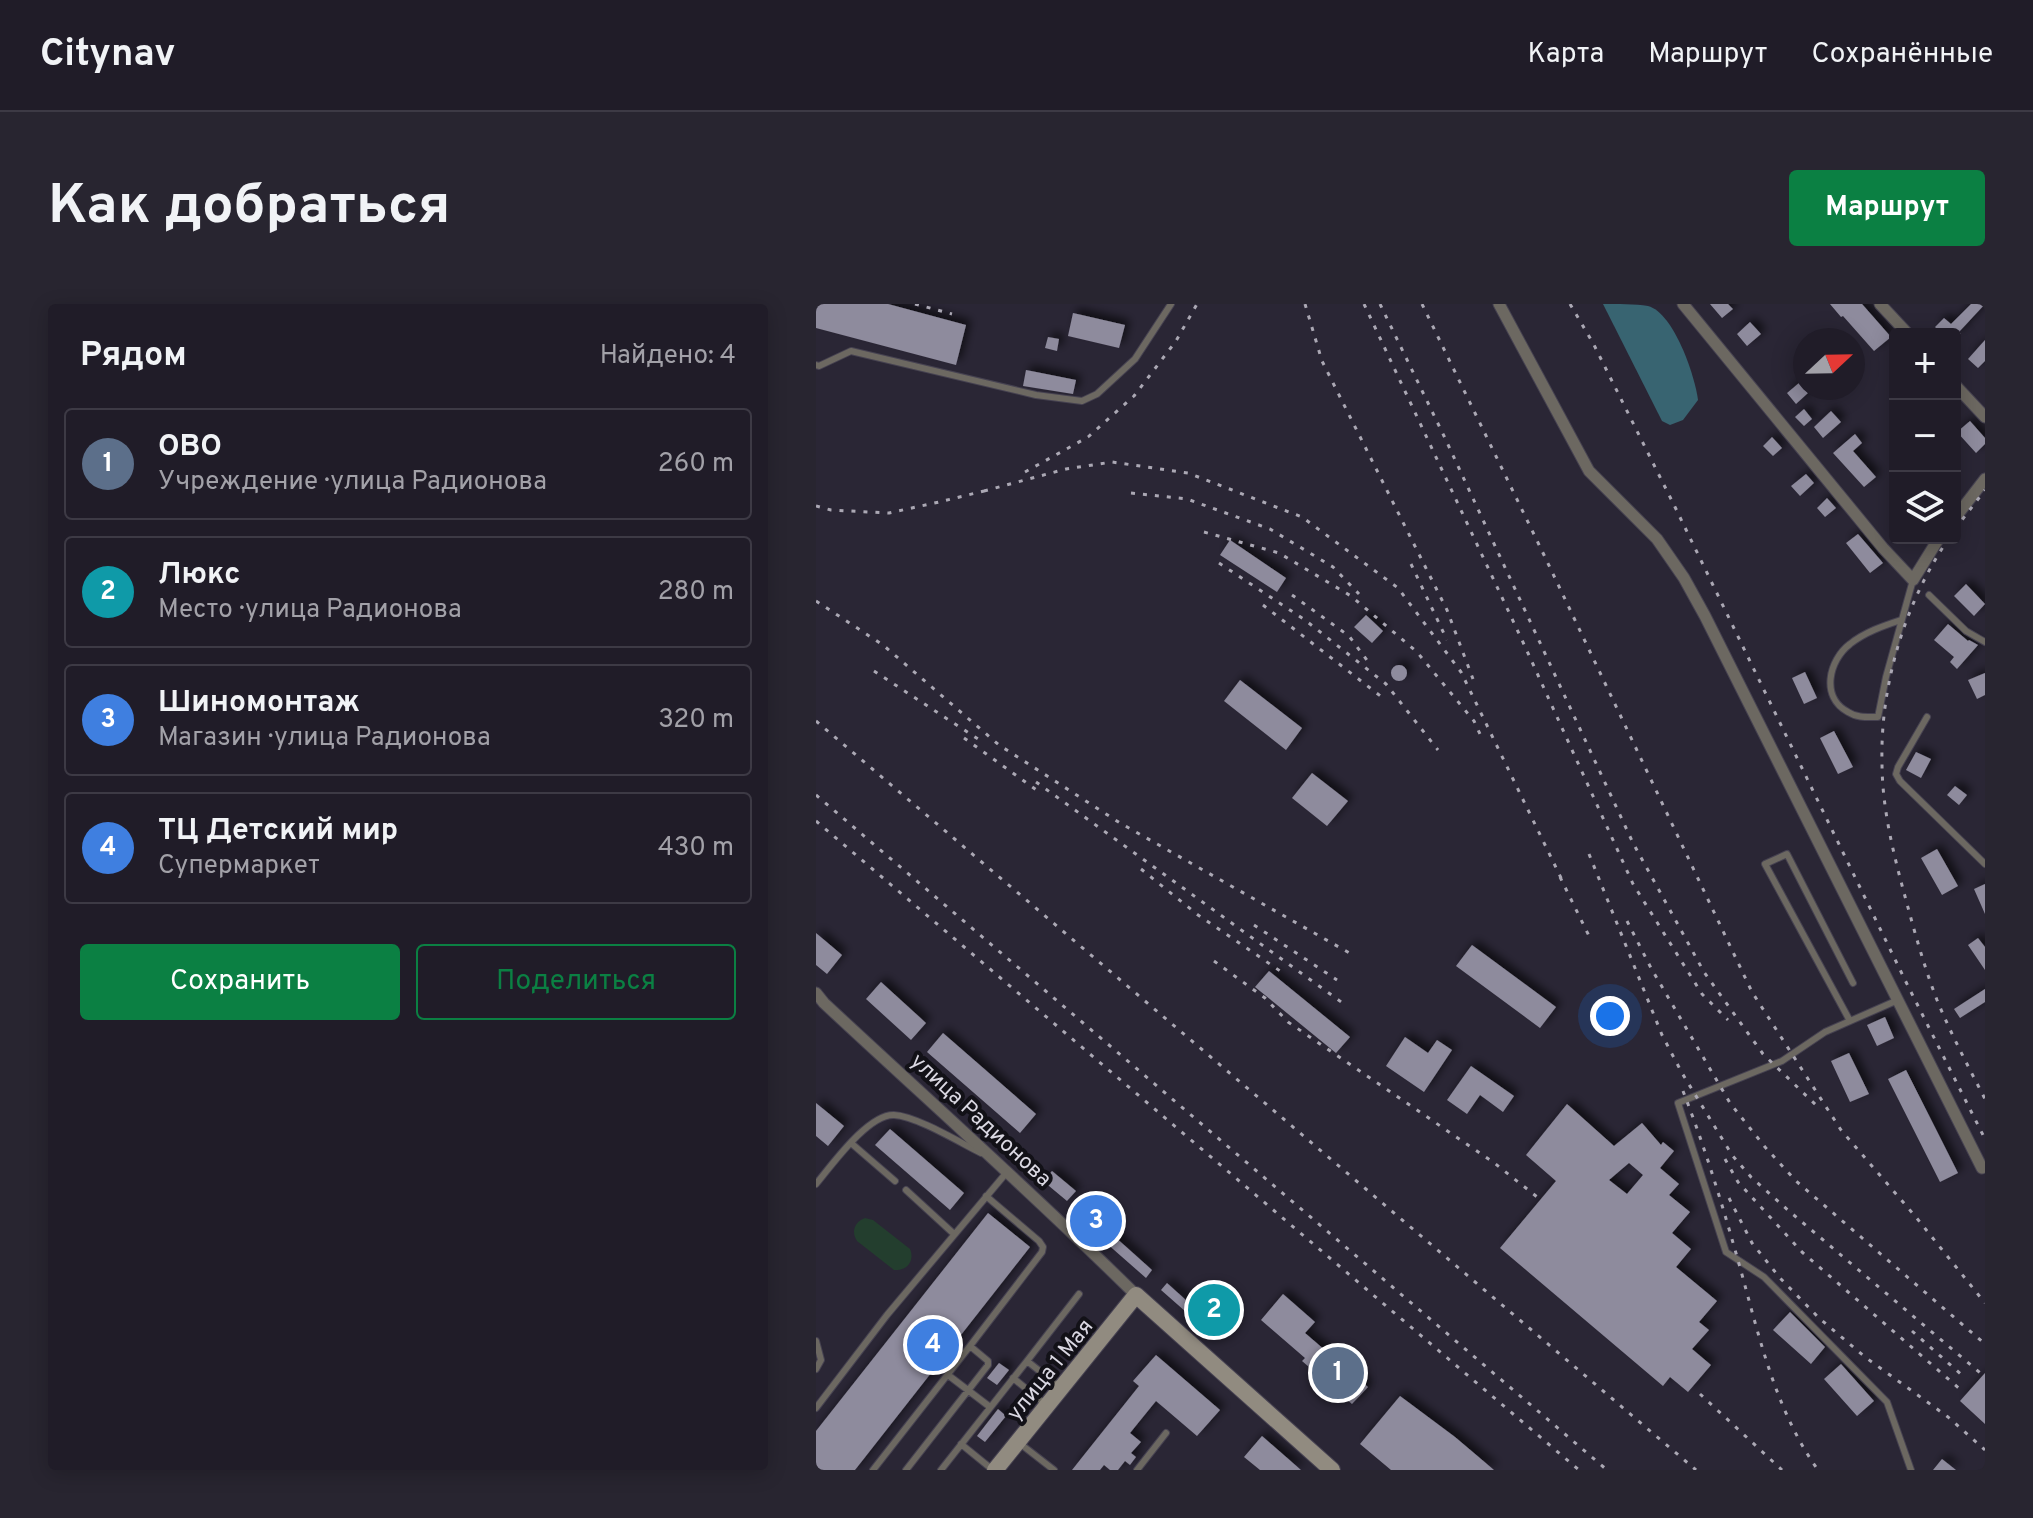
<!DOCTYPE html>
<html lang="ru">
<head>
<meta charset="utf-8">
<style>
  :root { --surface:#201c28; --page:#282530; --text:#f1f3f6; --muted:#a2a1a8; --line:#3d3a45; --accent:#0b8043 }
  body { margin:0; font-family:Overpass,sans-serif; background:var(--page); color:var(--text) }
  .controls { position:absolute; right:24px; top:24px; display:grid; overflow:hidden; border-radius:8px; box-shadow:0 4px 20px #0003 }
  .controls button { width:72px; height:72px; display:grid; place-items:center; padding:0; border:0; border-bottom:2px solid var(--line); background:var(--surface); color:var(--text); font:40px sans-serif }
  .compass { position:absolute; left:977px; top:24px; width:72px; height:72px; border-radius:50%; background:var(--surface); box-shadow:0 4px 20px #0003; rotate:68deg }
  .you { position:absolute; left:794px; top:712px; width:28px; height:28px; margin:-20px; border:6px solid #fff; border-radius:50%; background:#1a73e8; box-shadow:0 0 0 12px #1a73e833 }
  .badge { display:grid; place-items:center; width:52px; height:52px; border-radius:50%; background:var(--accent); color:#fff; font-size:26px; font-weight:700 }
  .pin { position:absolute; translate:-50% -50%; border:4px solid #fff; box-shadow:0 2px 8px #0006 }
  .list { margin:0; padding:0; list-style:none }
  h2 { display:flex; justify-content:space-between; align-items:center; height:104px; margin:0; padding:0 32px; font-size:34px }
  h2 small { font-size:26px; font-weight:400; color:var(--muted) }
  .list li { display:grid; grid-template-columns:52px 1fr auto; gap:24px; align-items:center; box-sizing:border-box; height:112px; margin:0 16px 16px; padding:0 16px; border:2px solid var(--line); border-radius:8px }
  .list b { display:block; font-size:30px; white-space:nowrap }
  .list p { margin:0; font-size:26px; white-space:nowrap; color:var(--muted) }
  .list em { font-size:26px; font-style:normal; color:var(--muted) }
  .actions { display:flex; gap:16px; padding:24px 32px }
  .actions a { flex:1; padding:18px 0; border:2px solid var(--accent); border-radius:8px; text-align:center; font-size:28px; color:var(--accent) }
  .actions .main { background:var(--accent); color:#fff }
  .icon { flex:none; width:44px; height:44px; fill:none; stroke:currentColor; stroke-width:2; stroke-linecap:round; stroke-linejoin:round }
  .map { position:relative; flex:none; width:1169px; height:1166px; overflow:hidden; border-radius:8px }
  header { display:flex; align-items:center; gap:48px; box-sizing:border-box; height:112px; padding:0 40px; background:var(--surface); border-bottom:2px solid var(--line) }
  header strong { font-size:38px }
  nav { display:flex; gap:44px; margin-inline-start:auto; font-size:28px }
  .intro { display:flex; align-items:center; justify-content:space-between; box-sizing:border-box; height:192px; padding:0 48px }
  h1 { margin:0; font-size:56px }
  .button { padding:20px 36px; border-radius:8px; background:var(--accent); color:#fff; font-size:28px; font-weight:700 }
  main { display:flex; gap:48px; padding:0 48px }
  aside { flex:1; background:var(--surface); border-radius:8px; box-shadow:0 4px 20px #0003 }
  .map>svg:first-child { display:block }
</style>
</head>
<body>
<header>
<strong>Citynav</strong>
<nav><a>Карта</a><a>Маршрут</a><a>Сохранённые</a></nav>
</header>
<div class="intro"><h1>Как добраться</h1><a class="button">Маршрут</a></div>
<main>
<aside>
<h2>Рядом<small>Найдено: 4</small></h2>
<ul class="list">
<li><span class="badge" style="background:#5c6f8a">1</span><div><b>OBO</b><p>Учреждение · улица Радионова</p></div><em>260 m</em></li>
<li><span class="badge" style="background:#0f9aa8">2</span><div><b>Люкс</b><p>Место · улица Радионова</p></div><em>280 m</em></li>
<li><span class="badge" style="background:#3f7fe0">3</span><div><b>Шиномонтаж</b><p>Магазин · улица Радионова</p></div><em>320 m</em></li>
<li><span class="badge" style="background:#3f7fe0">4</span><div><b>ТЦ Детский мир</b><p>Супермаркет</p></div><em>430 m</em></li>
</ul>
<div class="actions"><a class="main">Сохранить</a><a>Поделиться</a></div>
</aside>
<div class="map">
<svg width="1169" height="1166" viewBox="0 0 1169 1166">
  <defs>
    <filter id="shadow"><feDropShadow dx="5" dy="-5" stdDeviation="4" flood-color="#0009"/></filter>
  </defs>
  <rect width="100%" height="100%" fill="#2a2635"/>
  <!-- green -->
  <path fill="#233e2e" d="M49,914L57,916L94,945C99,957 91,967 78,966L41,937C35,928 38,918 49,914Z"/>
  <!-- water -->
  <path fill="#386471" d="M787,0C801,0 819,0 832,2C858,9 879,72 882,96L867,116L854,121L846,117Z"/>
  <!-- building -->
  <path fill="#8e8b9d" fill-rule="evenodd" filter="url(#shadow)" d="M0,0H72L150,21L140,61L0,24Z
    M894,0H912L917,5L906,14Z
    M1014,0H1046L1075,33L1058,47L1027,12L1025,13Z
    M1155,0H1169L1143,28L1145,30H1126L1119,23L1128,14L1135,20Z
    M257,9L309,21L303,44L252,32Z
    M934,18L945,30L931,42L921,30Z
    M232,33L243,35L241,47L229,44Z
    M1169,36V57L1162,64L1152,55Z
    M210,66L260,76L257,90L207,82Z
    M983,79L992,89L980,100L971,89Z
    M988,105L996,115L988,122L979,113Z
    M1015,107L1025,118L1007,134L998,123Z
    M1154,117L1169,134V140L1160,149L1141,128Z
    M1039,130L1046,139L1037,147L1060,173L1048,183L1017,149Z
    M956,133L966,144L957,152L947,142Z
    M990,170L998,179L984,192L975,182Z
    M1011,194L1020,204L1009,213L1001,204Z
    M1042,230L1067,259L1054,269L1030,239Z
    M414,236L470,274L461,288L404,251Z
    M1150,280L1169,300L1158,312L1138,292Z
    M550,311L567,327L556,339L538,323Z
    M1132,320L1152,337L1153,336L1162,341L1141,365L1134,358L1138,353L1118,336Z
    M575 369a8 8 0 1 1 16 0a8 8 0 1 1-16 0Z
    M989,368L1001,394L988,400L976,374Z
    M1169,369V391L1161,395L1152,376Z
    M424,376L486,424L470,446L408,397Z
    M1018,427L1037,463L1022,470L1004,434Z
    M1100,448L1115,455L1105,474L1090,466Z
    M496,469L532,497L511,522L476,494Z
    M1139,482L1151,491L1143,501L1131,491Z
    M1121,545L1142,582L1126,591L1105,554Z
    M1169,580V610L1158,585Z
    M0,629L26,651L11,670L0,661Z
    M1162,634L1169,643V666L1152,641Z
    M656,641L740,703L724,724L640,662Z
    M453,667L534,733L520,749L439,683Z
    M65,678L110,719L95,736L50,695Z
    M1169,685V698L1144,714L1138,705Z
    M1069,713L1078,734L1061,742L1051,721Z
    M127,729L220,810L204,829L111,748Z
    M589,733L612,749L621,736L636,746L608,788L570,762Z
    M1033,749L1053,790L1034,798L1015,757Z
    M655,762L698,792L687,808L664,791L651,810L631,796Z
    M1090,766L1142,869L1124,878L1072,775Z
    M0,799L28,822L12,842L0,832Z
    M751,800L798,842L826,819L845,841L847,838L858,847L844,864L863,880L853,891L874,908L856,929L875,945L860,963L901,997L883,1018L893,1026L876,1045L895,1061L872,1088L854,1073L847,1082L684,944L740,877L710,851ZM813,859L827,871L811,890L793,876Z
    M74,825L148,889L134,906L59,841Z
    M236,867L260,887L251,897L227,877Z
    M172,909L214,943L39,1166H0V1127Z
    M288,923L336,966L330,974L281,931Z
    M351,979L381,1006L398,987L418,1004L399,1026L391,1019L381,1031L375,1025L385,1013L381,1011L378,1015L345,986Z
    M467,990L499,1018L489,1029L552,1083L536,1100L486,1057L489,1054L445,1016Z
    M974,1008L1009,1043L995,1060L957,1026Z
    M340,1051L404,1106L381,1132L340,1097L314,1129L325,1138L315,1149L320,1153L314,1161L309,1157L302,1166H294L288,1161L284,1166H256L323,1082L317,1077Z
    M183,1059L193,1066L181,1081L171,1074Z
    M1025,1060L1058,1097L1041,1112L1008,1075Z
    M1169,1069V1120L1144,1097Z
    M584,1092L639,1133L678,1166H575L544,1140Z
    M182,1105L190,1112L169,1138L161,1132Z
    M446,1132L485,1166H444L428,1153Z
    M1126,1155L1140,1166H1117Z"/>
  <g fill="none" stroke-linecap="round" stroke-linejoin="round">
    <defs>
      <path id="lane" d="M0,61L3,62L35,47L220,91L266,97L281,90L319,55L355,0
        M1113,291L1150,327L1169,338
        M1085,316C1067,322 1049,328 1034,340C1013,356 1004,393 1032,408C1041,414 1051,413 1062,413L1070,373L1097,276
        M1111,413L1082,463L1080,470L1084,477L1169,560
        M1082,696L1009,728L966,757L862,799L910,948L948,973L1071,1098L1095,1166
        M1034,717L949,560L971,550L1037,679
        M35,839L79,877
        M0,880C16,861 52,810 78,811C100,812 143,838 165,849
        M90,886L138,930
        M0,1037L5,1056L0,1065
        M154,1042L226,948L227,943L223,937L170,892
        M132,1071L174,1103
        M197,1074L229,1100
        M245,1084L211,1057L263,990
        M0,1104L71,1011L191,868
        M202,1138L238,1166
        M145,1140L177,1166
        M57,1166L154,1042L172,1057V1061L90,1166
        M125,1166L211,1057
        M321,1166L350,1129"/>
      <path id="street" d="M683,0L773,167L841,235L868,274L889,312L1166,864
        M867,0L1067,244L1097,276L1123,234
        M1064,0L1092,30
        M1139,81L1169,113
        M1139,214L1169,175
        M0,689L8,699C112,796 219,891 320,991"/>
      <path id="secondary" d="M179,1166L320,991L516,1166"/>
    </defs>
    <!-- lane casing -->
    <use href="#lane" stroke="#464251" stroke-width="8"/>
    <!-- street casing -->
    <use href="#street" stroke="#464251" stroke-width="13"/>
    <!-- secondary casing -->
    <use href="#secondary" stroke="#464251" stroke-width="18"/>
    <!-- lane -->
    <use href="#lane" stroke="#6c6861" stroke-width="6"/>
    <!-- street -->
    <use href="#street" stroke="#6c6861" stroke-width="11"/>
    <!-- secondary -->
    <use href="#secondary" stroke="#918b80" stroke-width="16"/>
    <!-- rail -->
    <path stroke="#aba8b4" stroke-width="3" stroke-dasharray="4 8" stroke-linecap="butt" d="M99,0L136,10
      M489,0L506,57L631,306L657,375
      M548,0L706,336L817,580L886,690L912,716
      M564,0L628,132L817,539L888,668L947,750L1002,803
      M606,0L728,251L936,688L1025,826L1099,912L1169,999
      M754,0L777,39L859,203L1090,678L1169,835
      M209,168L272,133L318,92L360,37L381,0
      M168,187L250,165L296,158L372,169L486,213L582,284L645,368L748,580
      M315,189L371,195L454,225L517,263L543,290
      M0,202L15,206L73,209L123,198L168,187L176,183
      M1139,225L1169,186
      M388,228L463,249L535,292L601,348L658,417L664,430
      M1133,234C1089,298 1064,381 1066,459C1066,501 1076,544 1087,585C1097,622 1107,660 1121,696C1135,730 1152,762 1169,795
      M403,259L489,316L570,380L622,446
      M595,260L631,336
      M476,291L533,332L553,359
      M0,297L67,341L183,441L304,519L537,651
      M447,301L567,394
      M58,367L162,435
      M0,417L880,1166
      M148,434L226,490
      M220,478L528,700
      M0,491L791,1166
      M0,517L763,1166
      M773,550L846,731L866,769L916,851L935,873L973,907L1169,1073
      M325,565L382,611L470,671
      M744,573L775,636
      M811,617L835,664L914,799L949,843L980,877L1169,1040
      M438,621L521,676
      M398,657L449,694L472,718L677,858L725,896
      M867,787C890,846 908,906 925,967C944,1036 960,1107 1002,1166
      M909,855L922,878L986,948L1145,1086
      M913,894L936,939L964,974L1003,1014L1049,1053L1132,1113L1169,1146
      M1096,1027L1147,1072
      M884,1090L966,1166"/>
  </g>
  <g text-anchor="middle" stroke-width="8" stroke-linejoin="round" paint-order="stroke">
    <!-- street labels -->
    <g font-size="22" fill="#dad8e2" stroke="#121117">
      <text transform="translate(166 815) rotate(43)" y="8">улица Радионова</text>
      <text transform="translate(233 1065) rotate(-51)" y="8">улица 1 Мая</text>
    </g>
  </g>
</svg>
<div class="controls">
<button>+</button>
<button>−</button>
<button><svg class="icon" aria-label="layers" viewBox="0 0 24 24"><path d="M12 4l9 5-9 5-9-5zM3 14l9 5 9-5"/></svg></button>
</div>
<svg class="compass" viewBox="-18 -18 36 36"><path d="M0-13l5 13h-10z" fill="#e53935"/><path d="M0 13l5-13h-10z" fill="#a2a1a8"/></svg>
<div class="you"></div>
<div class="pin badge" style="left:522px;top:1069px;background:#5c6f8a">1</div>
<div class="pin badge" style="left:398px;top:1006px;background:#0f9aa8">2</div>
<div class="pin badge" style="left:280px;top:917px;background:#3f7fe0">3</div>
<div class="pin badge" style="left:117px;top:1041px;background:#3f7fe0">4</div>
</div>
</main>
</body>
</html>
